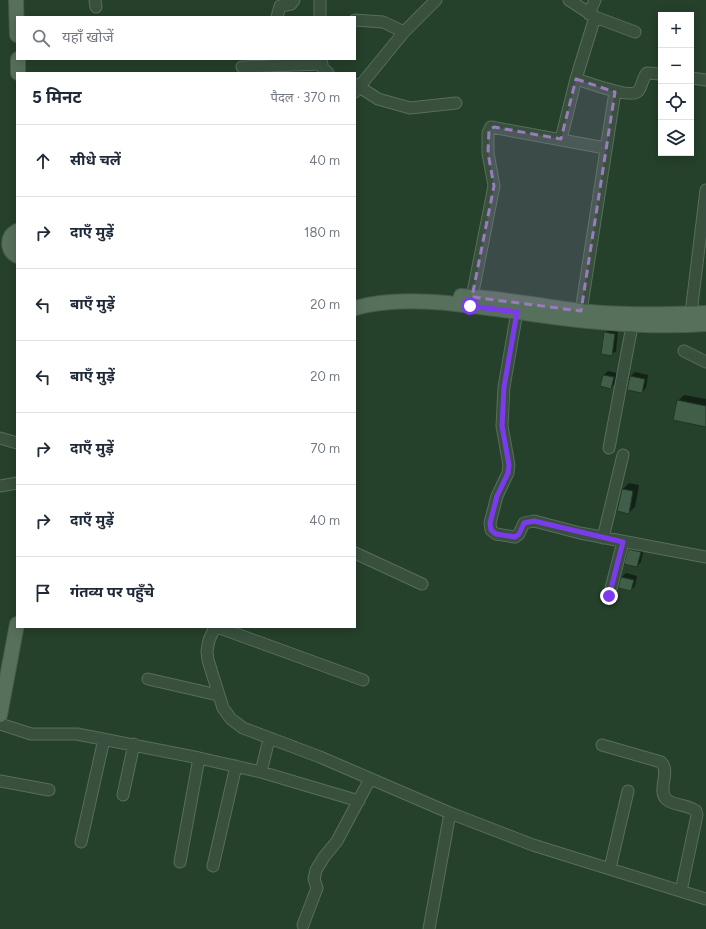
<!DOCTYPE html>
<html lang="hi">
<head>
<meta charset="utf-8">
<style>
  :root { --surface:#fff; --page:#f6f6f7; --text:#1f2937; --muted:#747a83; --line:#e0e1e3 }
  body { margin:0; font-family:Figtree,"Noto Sans Devanagari",sans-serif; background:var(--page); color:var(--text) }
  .controls { position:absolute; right:12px; top:12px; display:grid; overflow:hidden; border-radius:0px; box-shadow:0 2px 10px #0003 }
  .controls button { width:36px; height:36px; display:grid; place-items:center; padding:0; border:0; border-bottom:1px solid var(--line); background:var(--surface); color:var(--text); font:20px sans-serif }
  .stop { position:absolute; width:12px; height:12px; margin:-9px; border:3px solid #7c3aed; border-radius:50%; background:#fff }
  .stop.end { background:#7c3aed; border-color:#fff; box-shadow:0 1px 4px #0008 }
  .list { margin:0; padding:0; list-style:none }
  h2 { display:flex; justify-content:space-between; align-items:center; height:52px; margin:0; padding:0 16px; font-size:17px }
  h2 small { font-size:13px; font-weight:400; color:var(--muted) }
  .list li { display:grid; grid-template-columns:26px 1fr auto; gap:12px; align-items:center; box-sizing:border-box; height:72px; padding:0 16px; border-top:1px solid var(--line) }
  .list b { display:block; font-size:15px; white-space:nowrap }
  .list em { font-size:13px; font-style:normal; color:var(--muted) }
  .icon { flex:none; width:22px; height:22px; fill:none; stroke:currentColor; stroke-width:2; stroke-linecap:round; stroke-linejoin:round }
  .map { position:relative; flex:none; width:706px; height:929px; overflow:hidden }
  .search { position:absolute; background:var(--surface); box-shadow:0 2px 10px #0003; left:16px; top:16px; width:340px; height:44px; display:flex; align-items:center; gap:10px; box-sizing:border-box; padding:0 14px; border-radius:0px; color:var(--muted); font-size:15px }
  .panel { position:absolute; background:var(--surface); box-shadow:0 2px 10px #0003; left:16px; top:72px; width:340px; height:556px; border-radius:0px }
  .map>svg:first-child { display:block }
</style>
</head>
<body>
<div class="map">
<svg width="706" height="929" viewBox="0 0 706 929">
  <rect width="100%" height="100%" fill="#25402b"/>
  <!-- shadow -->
  <path fill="#0007" d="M609,329L618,330L616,351L612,354L605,333Z
    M608,371L617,373L615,384L611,387L602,385L604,375Z
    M635,372L648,375L646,388L642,392L628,389L631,376Z
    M684,395L706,399V426L678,401Z
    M629,483L639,485L635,507L628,513L623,489Z
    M633,546L644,548L641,562L637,566L629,550Z
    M626,573L637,576L635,586L631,590L620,587L622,577Z"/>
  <!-- building -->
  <path fill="#415f48" stroke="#203725" d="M604,332L615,334L612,356L601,354Z
    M603,375L614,377L611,389L600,386Z
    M630,376L645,379L642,393L627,390Z
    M677,400L706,406V427L673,420Z
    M622,489L633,491L629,514L617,511Z
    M628,549L641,552L637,567L624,564Z
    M621,577L634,580L631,591L618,588Z"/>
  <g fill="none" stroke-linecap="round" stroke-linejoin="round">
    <defs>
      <path id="minor" d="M95,0L96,7
        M320,0V17
        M569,0L595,17L635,32
        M589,14L595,0
        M277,17L280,6L291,4L294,0
        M355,20L383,22L404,32
        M321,59L322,67L328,73
        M242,67L322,64
        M691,78L706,80
        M576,79C587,82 627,98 637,92C642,89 642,78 647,73L661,74
        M355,84L378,99L410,108L456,103
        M355,92L404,32L436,0
        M561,139L576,79L595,17
        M472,297L494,186L488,153V133L491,127L605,148
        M581,311L615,92
        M517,312L504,387L502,426L509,465L508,473L497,496L490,523L491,530L496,534L515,537L519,534L524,523L534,521L580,533L706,557
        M691,313L706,190
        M684,351L706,362
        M0,438L17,443
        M609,448L632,326
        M0,486L17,483
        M603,538L623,455
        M355,553L422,584
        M609,596L623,542
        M215,627L209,640L207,651L208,660L223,708L231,719L243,728L320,757L450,813L533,845L706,899
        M217,627L363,680
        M148,679L218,695
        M0,724L31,734H77L199,758L261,772L359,801
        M602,745L661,762C671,772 657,789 666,799C673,806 688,804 696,811L697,815L681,891
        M261,772L269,739
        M0,781L49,790
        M123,795L134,744
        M81,842L104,739
        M180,862L199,758
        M213,866L236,766
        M610,868L628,791
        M303,925L317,888L314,879L316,870L324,857L337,841L370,779
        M429,929L450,813"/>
      <path id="major" d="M16,0L17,35
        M18,59V73
        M17,231C6,237 7,250 17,256
        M461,296C501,298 540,306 580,311C621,316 665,314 706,313
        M355,308C408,292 484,308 539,315C595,323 650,328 706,324
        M0,715L17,624"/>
    </defs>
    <!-- minor casing -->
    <use href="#minor" stroke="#576e5c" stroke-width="13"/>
    <!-- major casing -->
    <use href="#major" stroke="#465c4b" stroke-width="16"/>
    <!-- minor -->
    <use href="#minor" stroke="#39503e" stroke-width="11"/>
    <!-- major -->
    <use href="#major" stroke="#57705c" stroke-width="14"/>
  </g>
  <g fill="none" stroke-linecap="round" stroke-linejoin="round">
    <!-- route -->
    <path stroke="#7c3aed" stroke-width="5" d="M470,306L517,312L504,387L502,426L509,465L508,473L497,496L490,523L491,530L496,534L515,537L519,534L524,523L534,521L623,542L609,596"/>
  </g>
  <!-- marked area -->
  <path fill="#987cbd" fill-opacity="0.2" stroke="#987cbd" stroke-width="3" stroke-dasharray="8 5" stroke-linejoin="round" d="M576,79L615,92L581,311L472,297L494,186L488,153L489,130L494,127L561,139Z"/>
</svg>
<div class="controls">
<button>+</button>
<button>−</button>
<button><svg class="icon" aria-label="locate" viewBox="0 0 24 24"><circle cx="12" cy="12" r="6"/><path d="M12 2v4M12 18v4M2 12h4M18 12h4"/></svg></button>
<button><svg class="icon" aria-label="layers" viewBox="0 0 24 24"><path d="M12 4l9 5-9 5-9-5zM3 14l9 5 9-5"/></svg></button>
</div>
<div class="stop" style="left:470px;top:306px"></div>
<div class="stop end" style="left:609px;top:596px"></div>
<div class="search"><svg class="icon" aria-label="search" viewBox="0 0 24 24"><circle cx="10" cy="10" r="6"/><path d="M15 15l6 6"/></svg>यहाँ खोजें</div>
<section class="panel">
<h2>5 मिनट<small>पैदल · 370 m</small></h2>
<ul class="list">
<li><svg class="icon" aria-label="ahead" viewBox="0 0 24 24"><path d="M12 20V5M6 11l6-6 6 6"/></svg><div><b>सीधे चलें</b></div><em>40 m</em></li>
<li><svg class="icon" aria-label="right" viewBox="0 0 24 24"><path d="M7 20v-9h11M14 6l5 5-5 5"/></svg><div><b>दाएँ मुड़ें</b></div><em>180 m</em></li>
<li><svg class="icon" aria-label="left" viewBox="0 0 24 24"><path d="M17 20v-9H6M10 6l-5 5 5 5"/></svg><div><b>बाएँ मुड़ें</b></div><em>20 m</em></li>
<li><svg class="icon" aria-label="left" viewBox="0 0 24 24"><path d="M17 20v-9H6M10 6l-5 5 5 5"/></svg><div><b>बाएँ मुड़ें</b></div><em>20 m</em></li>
<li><svg class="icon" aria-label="right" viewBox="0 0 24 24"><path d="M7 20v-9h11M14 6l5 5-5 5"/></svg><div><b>दाएँ मुड़ें</b></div><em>70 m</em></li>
<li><svg class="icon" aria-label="right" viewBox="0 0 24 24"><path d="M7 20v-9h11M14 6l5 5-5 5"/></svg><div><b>दाएँ मुड़ें</b></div><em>40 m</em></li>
<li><svg class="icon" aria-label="arrive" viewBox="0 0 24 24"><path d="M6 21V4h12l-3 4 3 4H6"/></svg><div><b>गंतव्य पर पहुँचे</b></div></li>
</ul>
</section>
</div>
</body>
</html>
